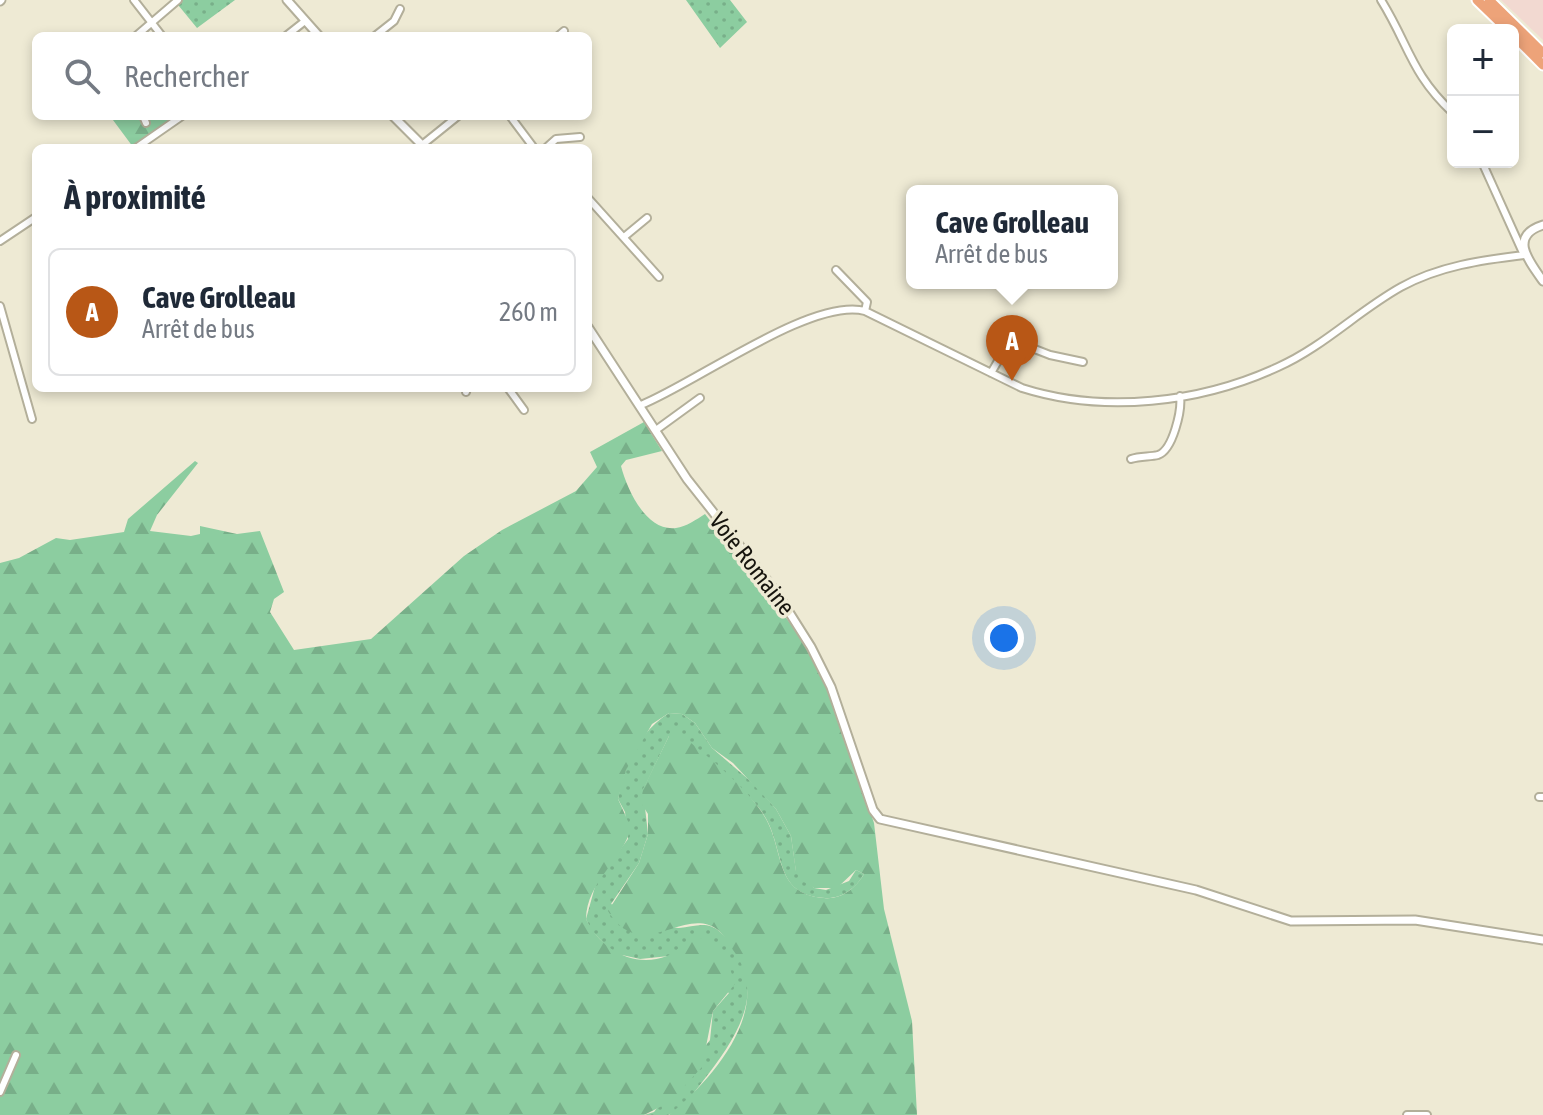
<!DOCTYPE html>
<html lang="fr">
<head>
<meta charset="utf-8">
<style>
  :root { --surface:#fff; --page:#f2f2f3; --text:#1f2937; --muted:#747a83; --line:#e0e1e3; --accent:#b85716 }
  body { margin:0; font-family:"Asap Condensed",sans-serif; background:var(--page); color:var(--text) }
  .controls { position:absolute; right:24px; top:24px; display:grid; overflow:hidden; border-radius:12px; box-shadow:0 4px 12px #0003 }
  .controls button { width:72px; height:72px; display:grid; place-items:center; padding:0; border:0; border-bottom:2px solid var(--line); background:var(--surface); color:var(--text); font:40px sans-serif }
  .you { position:absolute; left:1004px; top:638px; width:28px; height:28px; margin:-20px; border:6px solid #fff; border-radius:50%; background:#1a73e8; box-shadow:0 0 0 12px #1a73e833 }
  .badge { display:grid; place-items:center; width:52px; height:52px; border-radius:50%; background:var(--accent); color:#fff; font-size:26px; font-weight:700 }
  .pin { position:absolute; translate:-50% -66px; filter:drop-shadow(0 2px 4px #0008) }
  .pin::after { content:''; position:absolute; top:42px; width:28px; height:24px; background:inherit; clip-path:polygon(0 0,100% 0,50% 100%) }
  .popup { position:absolute; left:906px; top:185px; width:212px; height:104px; box-sizing:border-box; display:grid; place-content:center; border-radius:12px; background:var(--surface); filter:drop-shadow(0 2px 6px #0005); font-size:26px; white-space:nowrap; color:var(--muted) }
  .popup b { font-size:30px; color:var(--text) }
  .popup::after { content:''; position:absolute; left:50%; top:100%; margin-left:-16px; border:16px solid transparent; border-top-color:var(--surface) }
  .list { margin:0; padding:0; list-style:none }
  h2 { display:flex; justify-content:space-between; align-items:center; height:104px; margin:0; padding:0 32px; font-size:34px }
  h2 small { font-size:26px; font-weight:400; color:var(--muted) }
  .list li { display:grid; grid-template-columns:52px 1fr auto; gap:24px; align-items:center; box-sizing:border-box; height:128px; margin:0 16px 16px; padding:0 16px; border:2px solid var(--line); border-radius:12px }
  .list b { display:block; font-size:30px; white-space:nowrap }
  .list p { margin:0; font-size:26px; white-space:nowrap; color:var(--muted) }
  .list em { font-size:26px; font-style:normal; color:var(--muted) }
  .icon { flex:none; width:44px; height:44px; fill:none; stroke:currentColor; stroke-width:2; stroke-linecap:round; stroke-linejoin:round }
  .map { position:relative; flex:none; width:1543px; height:1115px; overflow:hidden }
  .search { position:absolute; background:var(--surface); box-shadow:0 4px 12px #0003; left:32px; top:32px; width:560px; height:88px; display:flex; align-items:center; gap:20px; box-sizing:border-box; padding:0 28px; border-radius:12px; color:var(--muted); font-size:30px }
  .panel { position:absolute; background:var(--surface); box-shadow:0 4px 12px #0003; left:32px; top:144px; width:560px; height:248px; border-radius:12px }
  .map>svg:first-child { display:block }
</style>
</head>
<body>
<div class="map">
<svg width="1543" height="1115" viewBox="0 0 1543 1115">
  <defs>
    <pattern id="grass-dots" width="8" height="8" patternUnits="userSpaceOnUse" patternTransform="scale(2)"><rect width="8" height="8" fill="#8ccda0"/><path d="M2 2h.1M6 6h.1" fill="none" stroke="#78af89" stroke-width="1.8" stroke-linecap="round"/></pattern>
    <pattern id="forest-firs" width="22" height="20" patternUnits="userSpaceOnUse" patternTransform="scale(2)"><rect width="22" height="20" fill="#8ccda0"/><path d="M5 1l3.5 6h-7zM16 11l3.5 6h-7z" fill="#78af89"/></pattern>
  </defs>
  <rect width="100%" height="100%" fill="#eeead4"/>
  <!-- commercial -->
  <path fill="#f2d9d1" d="M1501,0H1543V40Z"/>
  <!-- grass -->
  <path fill="url(#grass-dots)" d="M174,0H235L197,28Z
    M686,0H730L747,22L720,48Z
    M669,713L682,714L695,723L712,748L755,785L776,809L791,836L796,871L814,888L826,890L849,881L856,870L864,874C856,888 842,899 825,898C769,895 788,844 759,808C734,777 703,758 669,736L643,790L648,834L639,863L611,904C627,910 663,928 679,928C694,927 707,920 720,932C774,982 739,1035 703,1081C694,1092 682,1111 668,1115C662,1115 651,1115 644,1115L654,1112L710,1040L713,1011L729,993L669,956L640,959L613,953L591,930L586,919L596,883L628,839L625,812L618,799C624,765 640,731 669,713Z"/>
  <!-- forest -->
  <path fill="url(#forest-firs)" d="M110,116H178L133,147Z
    M644,422L662,451L626,460L621,466C627,489 646,532 676,528C686,527 697,519 705,514L804,641L832,698L874,823L884,909L912,1021L917,1115H669C713,1079 776,1007 733,950C729,944 724,935 718,930C684,904 642,966 608,911L639,863L648,834V814L641,803L643,789L669,736L680,734C708,757 740,781 761,811C787,847 770,893 824,898C841,900 856,888 864,874L856,870L837,888H814L804,882L796,872L791,836L776,809L733,763L712,748L695,723L682,714L669,713L652,724L626,770L618,799L631,828C622,861 587,881 586,919C600,949 634,969 667,956C677,952 683,942 693,939C718,932 730,966 735,984L713,1011L702,1067L670,1102L644,1115H0V563L19,558L56,538L70,540L124,532L128,519L195,461L198,463L157,515L150,531L191,536L200,534V526L237,534L260,531L284,592L274,599L270,612L294,650L371,639L464,556L502,530L576,491L597,467L590,452Z"/>
  <g fill="none" stroke-linecap="round" stroke-linejoin="round">
    <defs>
      <path id="minor" d="M134,0L162,36
        M1381,0C1409,45 1411,74 1453,113
        M136,36L178,0
        M286,36L305,21
        M375,36L394,21L400,9
        M558,36L564,31
        M143,116L146,123
        M510,116L534,148
        M422,145L458,116
        M136,148L182,116
        M546,148L556,139L580,137
        M588,198L659,277
        M624,237L647,218
        M0,241L36,217
        M836,270L867,302L865,311
        M0,306L32,419
        M991,373L1009,342L1014,341L1050,355L1083,362
        M508,388L524,410
        M466,392L467,388
        M641,405C696,383 812,297 865,311L1022,388C1104,414 1200,403 1278,367C1323,347 1358,311 1401,287C1439,266 1482,260 1524,255L1482,162
        M656,430L700,398
        M1131,459C1140,456 1150,457 1158,455C1173,450 1182,410 1180,396
        M1539,797H1543
        M0,1092L16,1055
        M1407,1115H1427"/>
      <path id="tertiary" d="M287,0L319,36
        M0,1L1,0
        M393,116L425,148
        M1543,225C1509,236 1528,260 1543,281
        M588,327L687,479L777,593L811,647L831,687L873,810L880,819L1196,890L1291,921L1415,920L1543,940"/>
      <path id="primary" d="M1477,0L1508,30
        M1489,0L1543,53
        M1513,35L1543,65"/>
    </defs>
    <!-- minor casing -->
    <use href="#minor" stroke="#b3af9a" stroke-width="10"/>
    <!-- tertiary casing -->
    <use href="#tertiary" stroke="#b3af9a" stroke-width="11"/>
    <!-- primary casing -->
    <use href="#primary" stroke="#fff" stroke-width="13"/>
    <!-- minor -->
    <use href="#minor" stroke="#fff" stroke-width="6"/>
    <!-- tertiary -->
    <use href="#tertiary" stroke="#fff" stroke-width="7"/>
    <!-- primary -->
    <use href="#primary" stroke="#eda379" stroke-width="9"/>
  </g>
  <g text-anchor="middle" stroke-width="7" stroke-linejoin="round" paint-order="stroke">
    <!-- street labels -->
    <g font-size="24" fill="#17150e" stroke="#eeead4">
      <text transform="translate(752 564) rotate(52)" y="8">Voie Romaine</text>
    </g>
  </g>
</svg>
<div class="controls">
<button>+</button>
<button>−</button>
</div>
<div class="you"></div>
<div class="pin badge" style="left:1012px;top:381px">A</div>
<div class="popup"><b>Cave Grolleau</b>Arrêt de bus</div>
<div class="search"><svg class="icon" aria-label="search" viewBox="0 0 24 24"><circle cx="10" cy="10" r="6"/><path d="M15 15l6 6"/></svg>Rechercher</div>
<section class="panel">
<h2>À proximité<small></small></h2>
<ul class="list">
<li><span class="badge">A</span><div><b>Cave Grolleau</b><p>Arrêt de bus</p></div><em>260 m</em></li>
</ul>
</section>
</div>
</body>
</html>
